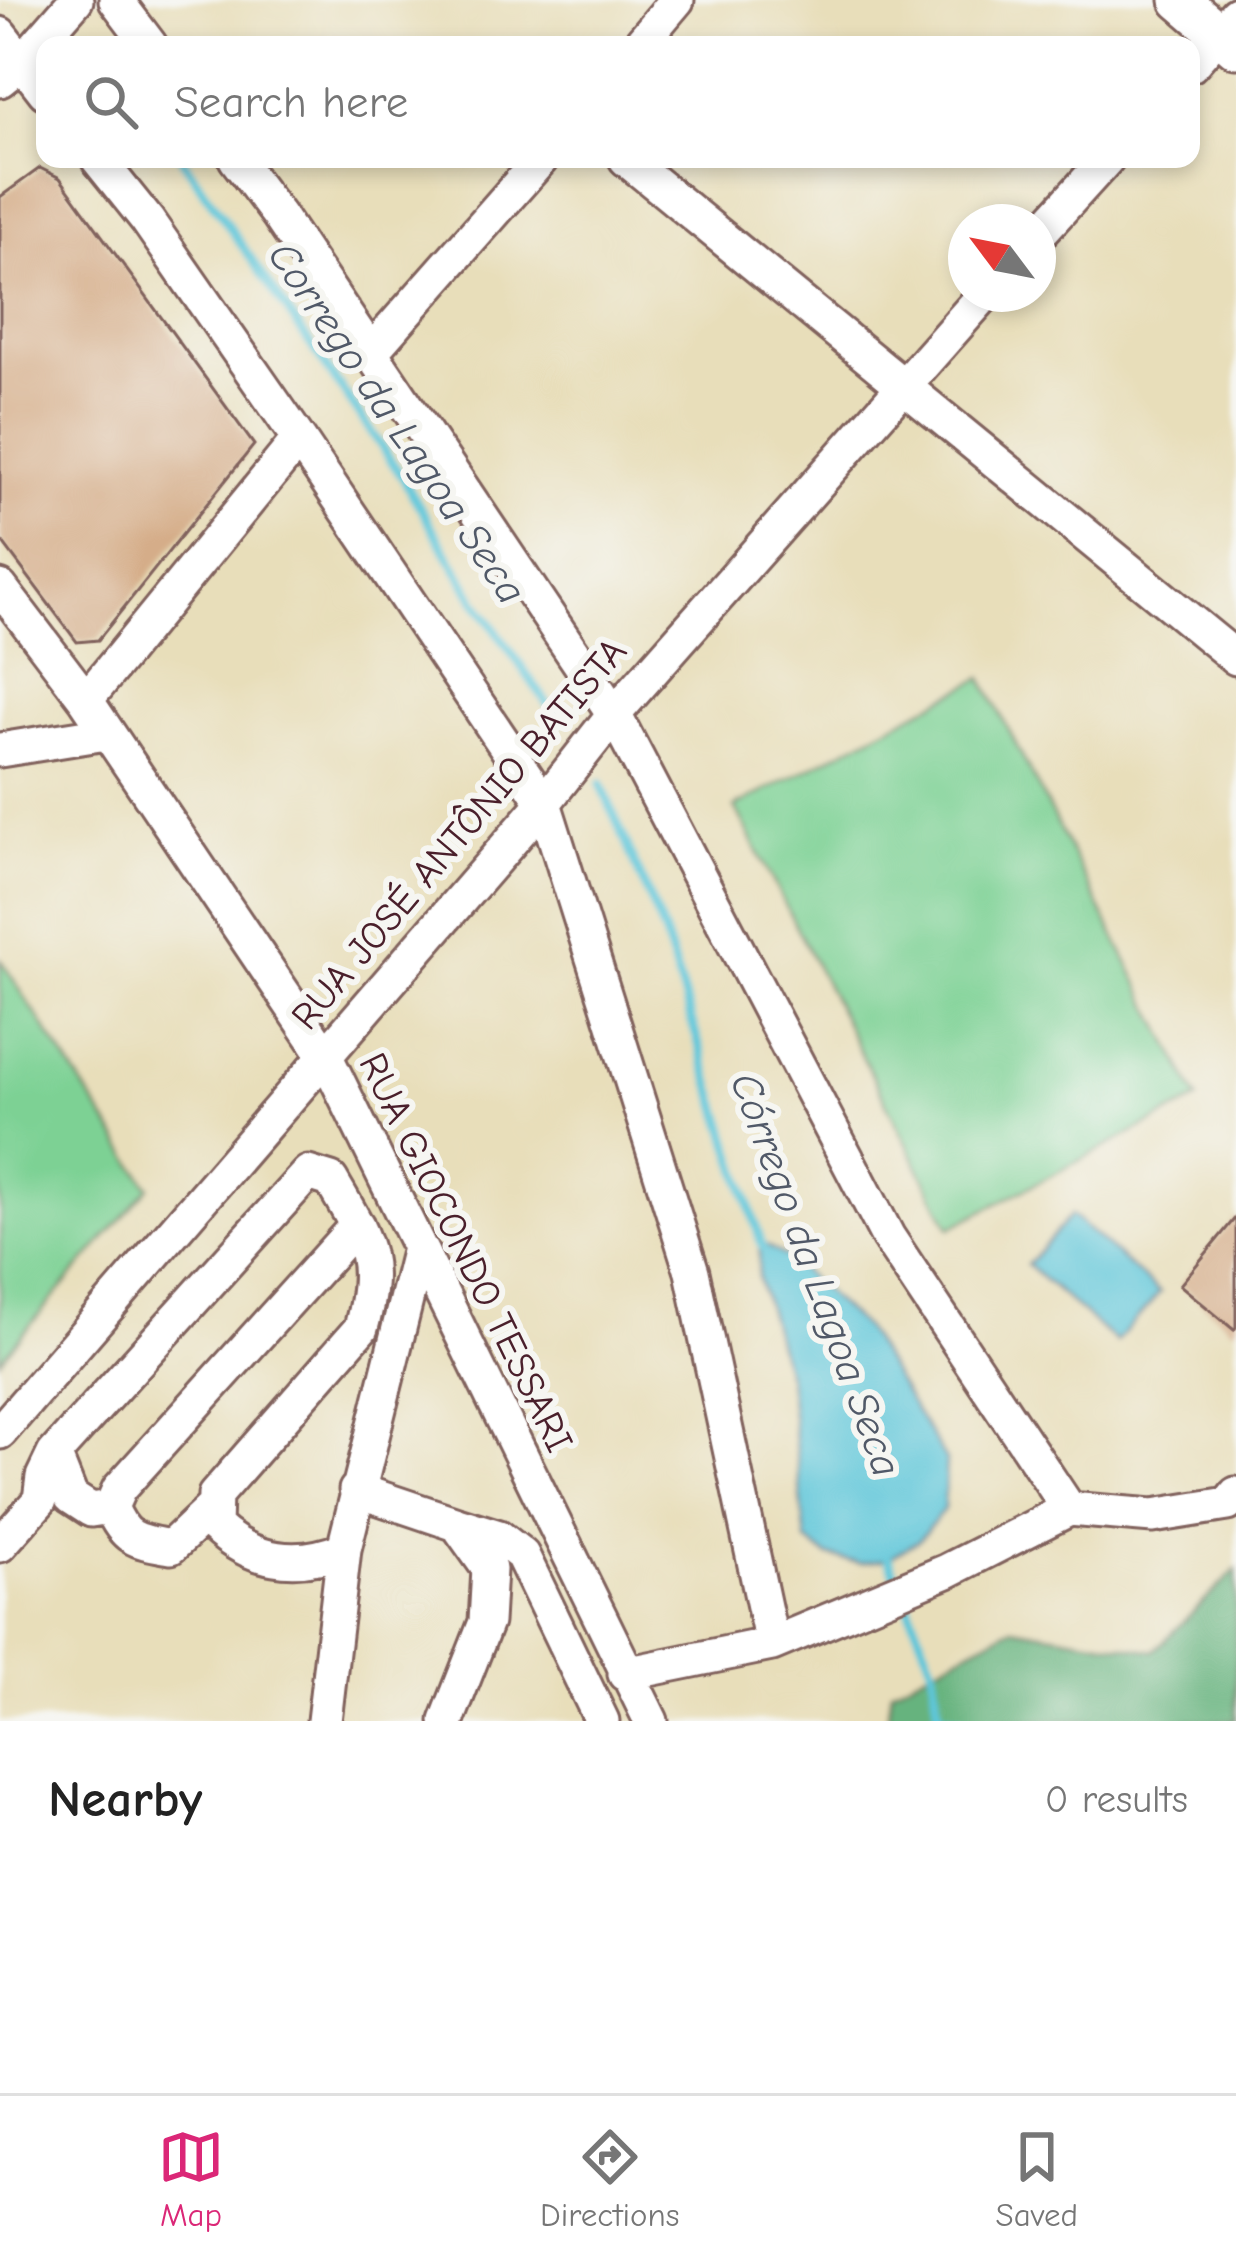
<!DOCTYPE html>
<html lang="en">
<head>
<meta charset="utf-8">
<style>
  :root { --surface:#fff; --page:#f6f6f6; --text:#222; --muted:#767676; --line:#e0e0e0; --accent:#db2777 }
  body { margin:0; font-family:"Comic Neue",sans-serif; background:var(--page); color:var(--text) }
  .compass { position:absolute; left:948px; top:204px; width:108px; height:108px; border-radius:50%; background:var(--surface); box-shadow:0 6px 18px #0003; rotate:302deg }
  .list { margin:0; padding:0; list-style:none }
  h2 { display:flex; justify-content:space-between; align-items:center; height:156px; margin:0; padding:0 48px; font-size:51px }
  h2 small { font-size:39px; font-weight:400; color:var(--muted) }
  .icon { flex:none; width:66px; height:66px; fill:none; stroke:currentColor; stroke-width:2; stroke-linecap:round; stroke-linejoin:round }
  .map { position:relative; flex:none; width:1236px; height:1721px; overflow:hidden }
  .search { position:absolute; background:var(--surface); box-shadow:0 6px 18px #0003; left:36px; right:36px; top:36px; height:132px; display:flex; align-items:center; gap:30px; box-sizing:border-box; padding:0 42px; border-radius:24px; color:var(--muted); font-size:45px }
  .sheet { height:372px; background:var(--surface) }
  nav { display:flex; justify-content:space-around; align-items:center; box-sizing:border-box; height:168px; border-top:3px solid var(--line); background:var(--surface); font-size:33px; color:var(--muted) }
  nav a { display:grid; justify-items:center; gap:6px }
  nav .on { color:var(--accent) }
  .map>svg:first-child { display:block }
</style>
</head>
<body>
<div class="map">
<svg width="1236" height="1721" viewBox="0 0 1236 1721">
  <rect width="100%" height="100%" fill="#f6f6f2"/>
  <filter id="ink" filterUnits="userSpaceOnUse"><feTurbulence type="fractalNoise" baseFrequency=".00833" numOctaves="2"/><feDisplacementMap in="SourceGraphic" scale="24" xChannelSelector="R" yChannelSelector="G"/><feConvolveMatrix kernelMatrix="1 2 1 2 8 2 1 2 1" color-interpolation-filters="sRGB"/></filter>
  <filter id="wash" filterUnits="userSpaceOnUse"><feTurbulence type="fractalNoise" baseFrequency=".004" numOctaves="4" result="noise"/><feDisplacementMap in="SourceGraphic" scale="48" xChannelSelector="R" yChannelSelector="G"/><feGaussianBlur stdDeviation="2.7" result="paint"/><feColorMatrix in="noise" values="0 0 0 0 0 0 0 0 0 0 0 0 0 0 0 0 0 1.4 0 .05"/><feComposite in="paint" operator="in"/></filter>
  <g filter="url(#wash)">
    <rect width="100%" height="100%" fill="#e8deba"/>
    <!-- green -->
    <path fill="#7dd194" stroke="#647860" stroke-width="3" d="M982,678L1198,1099L950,1228L735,807Z
      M0,959L149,1187L0,1360Z"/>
    <!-- forest -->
    <path fill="#66b37e" stroke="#586954" stroke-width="3" d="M1236,1570V1721H887L891,1690L1013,1627L1154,1651Z"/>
    <!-- water -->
    <path fill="#5dc6d9" stroke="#547282" stroke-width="3" d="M1071,1215L1160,1293L1116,1342L1027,1265Z
      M760,1241L789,1259L864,1328L946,1460L944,1509L919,1540L888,1559L860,1563L828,1556L806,1541L788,1378L758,1277Z"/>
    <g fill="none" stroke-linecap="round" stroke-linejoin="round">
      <!-- stream -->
      <path stroke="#5dc6d9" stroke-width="9" d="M83,35L91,45
        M182,159L401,475L475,600L560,722
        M601,784L664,933L763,1248
        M884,1548L898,1582
        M905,1597L932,1665L940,1721
        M941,1715L965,1721"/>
    </g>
    <g id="blocks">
      <!-- building -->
      <path fill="#d5ad89" d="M40,168L60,178L254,445L98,640L77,642L0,539V197Z
        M1236,1217V1327L1234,1330L1180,1285Z"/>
    </g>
  </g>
  <g filter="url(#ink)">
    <use href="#blocks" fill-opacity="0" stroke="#81625d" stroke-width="3"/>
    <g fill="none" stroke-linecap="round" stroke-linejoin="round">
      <defs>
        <path id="minor" d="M116,0L150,45
          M0,34L45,92
          M639,45L677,0
          M1191,65L1236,14
          M0,80L21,63L76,0
          M98,159L147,220L299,439L544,803L692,1272L772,1644
          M236,159L279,216L614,714L888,1237L1069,1509
          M626,159L1236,658
          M1038,235L1107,159
          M371,352L541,159
          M0,587L86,700L325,1055L651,1721
          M86,700L299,439
          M0,750L106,733
          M0,1432L544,803L614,714L985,294
          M54,1454L71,1497L91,1510L111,1507
          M356,1490L457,1524L489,1569L486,1622L447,1721
          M214,1506L171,1547C137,1541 125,1541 111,1507L119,1489L357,1225
          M1069,1509L1153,1516L1228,1504L1236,1494
          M457,1524L499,1537L522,1555L602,1721
          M0,1545L40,1500L43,1477L54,1454L308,1173L331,1180C366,1241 380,1257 361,1328L215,1495L214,1526C251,1561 295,1569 344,1549
          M625,1674L772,1644L947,1571L1069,1509
          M324,1721L344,1549L419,1248"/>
        <path id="major" d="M1180,0L1236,48"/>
      </defs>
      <!-- minor casing -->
      <use href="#minor" stroke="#81625d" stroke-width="39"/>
      <!-- major casing -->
      <use href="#major" stroke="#81625d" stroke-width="45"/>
      <!-- minor -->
      <use href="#minor" stroke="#fff" stroke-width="33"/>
      <!-- major -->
      <use href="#major" stroke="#fff" stroke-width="39"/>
    </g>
  </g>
  <g text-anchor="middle" stroke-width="12" stroke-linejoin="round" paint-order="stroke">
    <!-- street labels -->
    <g font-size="39" fill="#4a1f2b" stroke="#f6f6f2">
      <text transform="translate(458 833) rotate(-50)" y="14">RUA JOSÉ ANTÔNIO BATISTA</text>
      <text transform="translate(467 1252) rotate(64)" y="14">RUA GIOCONDO TESSARI</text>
    </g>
    <!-- water labels -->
    <g font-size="42" font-style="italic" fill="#515968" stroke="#f6f6f2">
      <text transform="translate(398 422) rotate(56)" y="15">Corrego da Lagoa Seca</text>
      <text transform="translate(817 1274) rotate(70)" y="15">Córrego da Lagoa Seca</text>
    </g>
  </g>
</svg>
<svg class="compass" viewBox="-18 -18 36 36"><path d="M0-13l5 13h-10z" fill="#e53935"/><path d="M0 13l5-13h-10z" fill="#767676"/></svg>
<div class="search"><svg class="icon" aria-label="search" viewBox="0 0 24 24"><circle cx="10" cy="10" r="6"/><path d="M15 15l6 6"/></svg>Search here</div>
</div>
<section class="sheet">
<h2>Nearby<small>0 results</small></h2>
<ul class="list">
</ul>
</section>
<nav>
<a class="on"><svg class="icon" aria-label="map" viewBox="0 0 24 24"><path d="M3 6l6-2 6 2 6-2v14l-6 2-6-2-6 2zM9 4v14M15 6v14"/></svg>Map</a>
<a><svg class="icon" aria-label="directions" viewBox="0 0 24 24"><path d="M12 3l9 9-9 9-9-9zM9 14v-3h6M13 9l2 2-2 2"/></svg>Directions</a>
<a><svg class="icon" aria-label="saved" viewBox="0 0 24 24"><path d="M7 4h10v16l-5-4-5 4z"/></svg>Saved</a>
</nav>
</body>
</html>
